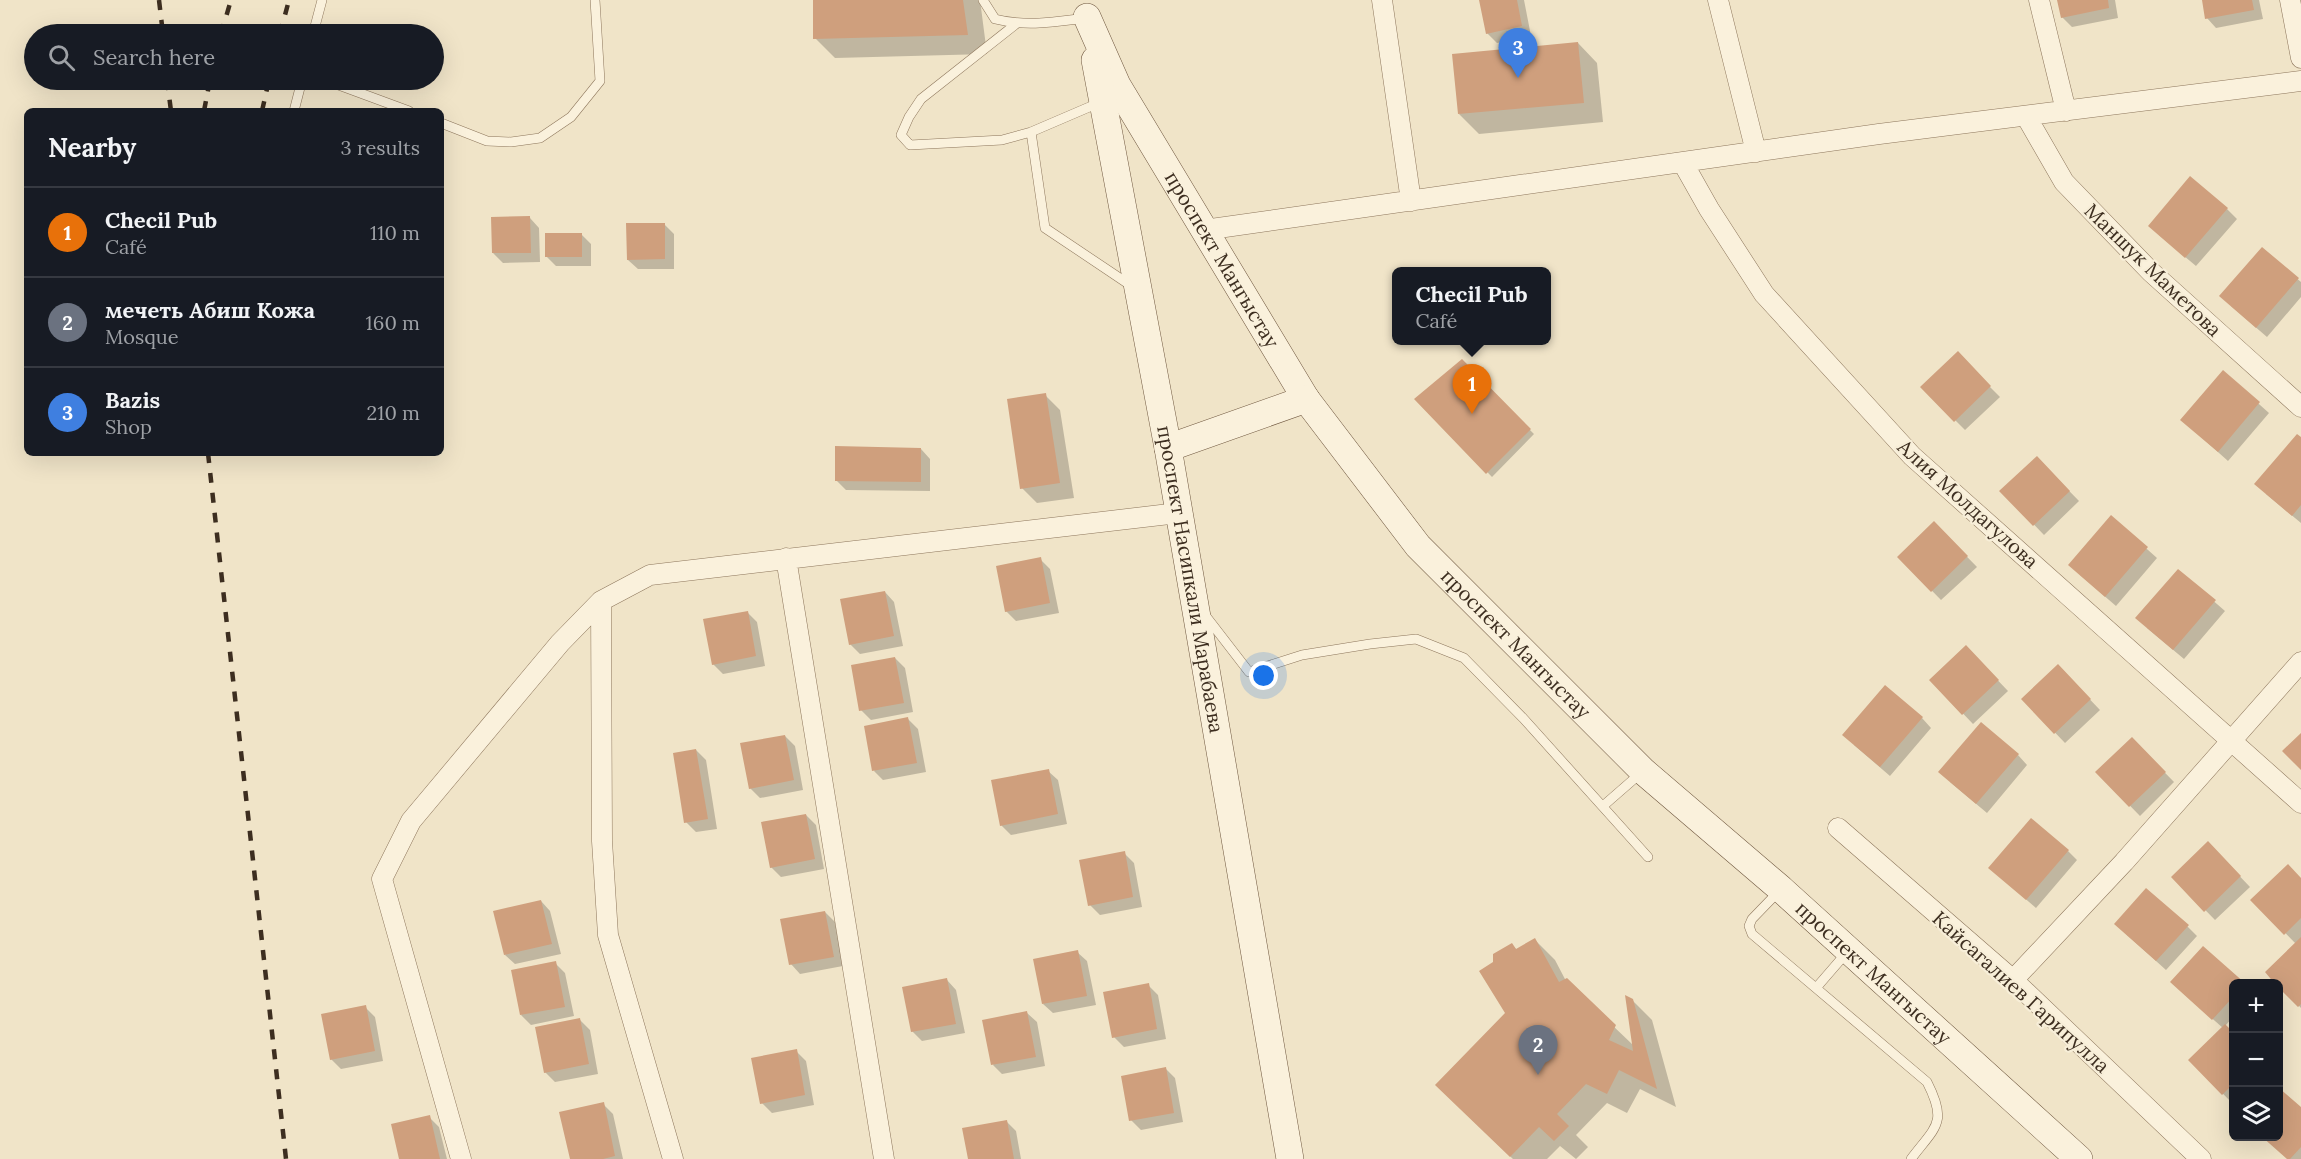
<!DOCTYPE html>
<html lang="en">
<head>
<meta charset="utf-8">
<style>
  :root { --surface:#171b24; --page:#20242c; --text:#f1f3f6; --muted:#9ea1a6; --line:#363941; --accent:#2563eb }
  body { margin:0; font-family:Lora,serif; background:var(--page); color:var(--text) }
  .controls { position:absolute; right:18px; bottom:18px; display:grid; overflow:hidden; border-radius:9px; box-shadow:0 6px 24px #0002 }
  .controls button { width:54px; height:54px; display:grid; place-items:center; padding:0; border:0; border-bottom:2px solid var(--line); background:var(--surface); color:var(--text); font:30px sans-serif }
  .you { position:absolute; left:1264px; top:676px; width:21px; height:21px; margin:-15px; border:4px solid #fff; border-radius:50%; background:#1a73e8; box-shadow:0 0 0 9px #1a73e833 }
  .badge { display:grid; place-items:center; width:39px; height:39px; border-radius:50%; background:var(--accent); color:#fff; font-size:20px; font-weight:700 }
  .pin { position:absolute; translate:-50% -50px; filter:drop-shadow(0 2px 3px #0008) }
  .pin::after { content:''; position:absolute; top:32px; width:21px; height:18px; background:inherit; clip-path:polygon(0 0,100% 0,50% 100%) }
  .popup { position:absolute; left:1392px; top:267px; width:159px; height:78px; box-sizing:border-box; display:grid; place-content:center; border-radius:9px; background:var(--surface); filter:drop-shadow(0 2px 4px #0005); font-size:20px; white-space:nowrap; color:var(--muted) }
  .popup b { font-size:22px; color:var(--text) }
  .popup::after { content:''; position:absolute; left:50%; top:100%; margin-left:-12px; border:12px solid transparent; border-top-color:var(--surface) }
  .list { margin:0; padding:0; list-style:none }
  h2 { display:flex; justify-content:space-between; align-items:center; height:78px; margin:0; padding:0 24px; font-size:26px }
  h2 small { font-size:20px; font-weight:400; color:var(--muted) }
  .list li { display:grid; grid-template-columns:39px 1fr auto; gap:18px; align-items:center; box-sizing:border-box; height:90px; padding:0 24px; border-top:2px solid var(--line) }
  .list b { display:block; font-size:22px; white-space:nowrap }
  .list p { margin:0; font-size:20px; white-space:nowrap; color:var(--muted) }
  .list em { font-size:20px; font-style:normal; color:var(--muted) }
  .icon { flex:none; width:33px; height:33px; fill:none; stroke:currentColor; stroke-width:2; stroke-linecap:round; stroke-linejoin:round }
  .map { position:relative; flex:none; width:2301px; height:1159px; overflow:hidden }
  .search { position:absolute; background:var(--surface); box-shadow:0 6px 24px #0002; left:24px; top:24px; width:420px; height:66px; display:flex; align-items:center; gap:15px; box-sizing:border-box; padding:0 21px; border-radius:33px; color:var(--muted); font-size:22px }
  .panel { position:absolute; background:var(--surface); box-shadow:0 6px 24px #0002; left:24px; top:108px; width:420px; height:348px; border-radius:9px }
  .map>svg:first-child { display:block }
</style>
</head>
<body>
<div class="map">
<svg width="2301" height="1159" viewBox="0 0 2301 1159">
  <rect width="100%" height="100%" fill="#f0e4c8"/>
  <!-- shadow -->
  <path fill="#0003" d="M814,0H980L987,54L835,58L815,38Z
    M1481,0H1524L1531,36L1497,43L1487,33Z
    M2059,0H2115L2118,18L2072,27L2062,17Z
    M2203,0H2259L2263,19L2216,28L2207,18Z
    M1578,43L1597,63L1603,122L1479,134L1459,114Z
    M2227,209L2237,219L2196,266L2159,235Z
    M530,218L539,228L540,262L503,263L493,253Z
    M664,224L674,234V269H638L628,260Z
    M581,234L591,244V266H556L546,256Z
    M2262,249L2301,282V297L2267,337L2231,306Z
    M1957,354L2000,397L1965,430L1922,387Z
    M1461,361L1534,434L1492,477L1416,399Z
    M2223,372L2269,413L2228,461L2182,420Z
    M1045,395L1060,410L1074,498L1037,503L1022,488Z
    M2301,439V523L2266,494Z
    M921,449L930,459V491L846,490L836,480Z
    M2037,458L2079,501L2044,535L2002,491Z
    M2111,517L2157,558L2116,606L2080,575Z
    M1934,523L1977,567L1941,600L1899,557Z
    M1040,559L1050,569L1059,613L1016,621L1006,611Z
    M2179,571L2225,611L2184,659L2147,628Z
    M885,592L894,602L903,646L860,654L850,644Z
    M747,612L757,622L765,666L723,674L713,664Z
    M1966,647L2008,691L1973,724L1931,680Z
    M895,658L905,668L913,712L871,720L861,710Z
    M2058,666L2100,710L2065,743L2023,699Z
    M1922,718L1931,728L1890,776L1854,745Z
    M908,719L918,729L926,772L883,780L874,771Z
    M785,736L795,746L803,790L760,798L750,788Z
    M2132,739L2174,782L2140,816L2097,772Z
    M696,750L706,760L717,829L696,832L686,822Z
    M2018,755L2027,765L1987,813L1950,782Z
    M1048,771L1058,780L1067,824L1011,835L1001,825Z
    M806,815L816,825L824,869L781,877L771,867Z
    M2208,843L2250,887L2215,920L2173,877Z
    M2068,851L2077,860L2036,908L2000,877Z
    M1124,853L1134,863L1142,907L1100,915L1090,905Z
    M2301,880V1008L2278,984L2296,944L2253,900Z
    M541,901L550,911L561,954L515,964L505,955Z
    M825,912L835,922L843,966L800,974L791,964Z
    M2187,926L2197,936L2166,970L2126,934Z
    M1535,940L1555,960L1566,981L1633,1045L1632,1000L1652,1020L1676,1107L1640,1089L1627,1113L1607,1103L1576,1135L1588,1147L1576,1159L1560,1146L1547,1159H1513L1457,1105L1507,1013L1495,963L1512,945L1517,950Z
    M1077,952L1087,961L1096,1005L1053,1013L1043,1004Z
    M555,963L565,973L574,1016L531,1025L521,1015Z
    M947,980L956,990L965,1033L922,1041L912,1031Z
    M2234,984V1016L2225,1026L2234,1034L2232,1103L2190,1060L2223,1028L2182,992Z
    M1148,985L1158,995L1166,1039L1124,1047L1114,1037Z
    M365,1007L375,1017L383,1061L341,1069L331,1059Z
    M1027,1013L1037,1022L1045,1066L1002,1074L993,1065Z
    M580,1020L590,1030L598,1074L555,1082L545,1072Z
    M796,1051L806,1061L814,1105L772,1113L762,1103Z
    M1165,1068L1175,1078L1183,1122L1141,1130L1131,1120Z
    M603,1104L613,1114L623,1159H571Z
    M2301,1109V1159H2288L2278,1136Z
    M429,1117L439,1127L447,1159H401Z
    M1006,1121L1016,1131L1021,1159H969Z"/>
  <!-- building -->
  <path fill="#cf9f7d" d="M813,0H963L968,35L813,39Z
    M1479,0H1517L1522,26L1486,34Z
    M2057,0H2108L2109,8L2061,18Z
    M2202,0H2252L2254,10L2205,19Z
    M1578,42L1584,103L1458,114L1452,54Z
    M2190,176L2228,208L2185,258L2148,226Z
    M530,216L531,253H492L491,217Z
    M626,223H665V259L627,260Z
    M545,233H582V257H545Z
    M2262,247L2299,278L2256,328L2219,296Z
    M1958,351L1991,386L1954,422L1920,387Z
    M1462,359L1531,429L1486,474L1414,399Z
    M2223,370L2260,402L2218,452L2180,420Z
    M1046,393L1060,483L1020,489L1007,399Z
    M2297,434L2301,437V505L2292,516L2254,484Z
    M835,446L921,448V482L835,481Z
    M2037,456L2070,491L2033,526L1999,491Z
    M2111,515L2148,547L2105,597L2068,565Z
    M1934,521L1968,556L1931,592L1897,557Z
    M1041,557L1050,603L1005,612L996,566Z
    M2178,569L2216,600L2173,650L2135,618Z
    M885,591L894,636L849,645L840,599Z
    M748,611L756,656L712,665L703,619Z
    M1966,645L1999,680L1962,715L1929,680Z
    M895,657L904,703L859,711L851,665Z
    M2058,664L2091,699L2054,734L2021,699Z
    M1885,685L1923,717L1880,767L1842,735Z
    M908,717L917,763L872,771L864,726Z
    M1981,722L2019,754L1976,804L1938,772Z
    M2301,733V770L2282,751Z
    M785,735L794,780L749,789L740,743Z
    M2132,737L2166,772L2129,807L2095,772Z
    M696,749L708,819L684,823L673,753Z
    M1049,769L1058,814L1000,826L991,780Z
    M806,814L815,859L770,868L761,822Z
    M2031,818L2069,850L2026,900L1988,868Z
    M2208,841L2241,876L2204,912L2171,877Z
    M1125,851L1133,897L1088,906L1079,860Z
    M2288,864L2301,878V918L2284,935L2250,900Z
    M2146,888L2189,925L2156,961L2114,924Z
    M541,900L552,944L504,955L493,911Z
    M825,911L834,957L789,965L780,919Z
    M2301,937V1004L2298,1007L2278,987V984H2275L2265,972Z
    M1535,938L1559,982L1567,978L1616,1025L1609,1040L1633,1051L1625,995L1633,999L1657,1089L1619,1070L1607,1094L1586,1084L1557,1114L1569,1126L1554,1141L1539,1127L1510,1157L1435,1085L1505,1013L1479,971L1493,962V954L1512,943L1516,949Z
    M2203,946L2246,984H2234V996L2212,1020L2170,982Z
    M1078,950L1087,996L1042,1004L1033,959Z
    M556,961L565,1007L520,1015L511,970Z
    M947,978L956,1024L911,1032L902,987Z
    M1149,983L1157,1029L1112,1038L1103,992Z
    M366,1005L375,1051L330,1060L321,1014Z
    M1027,1011L1036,1057L991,1065L982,1020Z
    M580,1018L589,1064L544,1073L535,1027Z
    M2225,1024L2234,1033V1083L2222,1095L2188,1060Z
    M797,1049L805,1095L760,1104L751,1058Z
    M1166,1067L1174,1113L1129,1121L1121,1076Z
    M2278,1087L2301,1107V1147L2290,1159H2287L2261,1136H2278Z
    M604,1102L615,1156L603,1159H570L559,1112Z
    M430,1115L440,1159H399L391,1124Z
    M1007,1120L1014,1159H968L962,1128Z"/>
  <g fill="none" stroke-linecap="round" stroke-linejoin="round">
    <defs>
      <path id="lane" d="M983,0L995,19C1026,27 1054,22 1086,18
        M1016,24L921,99L909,117L901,135L910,145L1002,140L1031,132
        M313,34L322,0
        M325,80L409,111
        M1101,102L1031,132L1045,228L1133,287
        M294,111L302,80
        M441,123L487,141L511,142L540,138L571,117L600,81L595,0
        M1205,615L1249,672L1302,655L1370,644L1416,639L1464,658L1523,718L1648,857
        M1603,806L1642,772
        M1779,891L1752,919L1749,926L1752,934L1927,1082C1948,1123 1936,1126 1911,1159
        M1816,988L1848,951"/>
      <path id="street" d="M1382,0L1411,201
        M1718,0L1756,152
        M2039,0L2066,111
        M2290,0L2301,58
        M2026,116L2064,182L2151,272L2301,407
        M1683,163L1709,209L1764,294L1912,456L2301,803
        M1204,230L1879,134L2301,81
        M786,558L884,1159
        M601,601L602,841L608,935L673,1159
        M1838,828L2013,980L2201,1159
        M2013,980L2124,862L2301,662
        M461,1159L382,879L411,821L560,643L601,601L650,575L1178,513"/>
      <g id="secondary">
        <path id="s1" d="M1087,17L1117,85L1306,399L1418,546L1643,771L1781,889L2079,1159"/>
        <path id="s2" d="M1095,60L1168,448L1290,1159"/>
        <path d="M1168,448L1306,399"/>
      </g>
    </defs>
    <!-- lane casing -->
    <use href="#lane" stroke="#8d765c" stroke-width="10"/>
    <!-- street casing -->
    <use href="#street" stroke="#8d765c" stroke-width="21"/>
    <!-- secondary casing -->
    <use href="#secondary" stroke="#6f573f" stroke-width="28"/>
    <!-- lane -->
    <use href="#lane" stroke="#faf1dc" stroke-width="9"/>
    <!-- street -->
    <use href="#street" stroke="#faf1dc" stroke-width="20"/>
    <!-- secondary -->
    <use href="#secondary" stroke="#faf1dc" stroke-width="27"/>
    <!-- rail -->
    <path stroke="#3d2e20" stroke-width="4.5" stroke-dasharray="10 10" stroke-linecap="butt" d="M159,0L163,34
      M221,34L231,0
      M280,34L289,0
      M167,80L171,111
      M204,111L210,80
      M262,111L269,80
      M208,453L286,1159"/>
  </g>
  <g text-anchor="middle" stroke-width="4.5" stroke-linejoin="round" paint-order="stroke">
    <!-- street labels -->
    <g font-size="20" fill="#3d2e20" stroke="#f7eed8">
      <text dy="7" stroke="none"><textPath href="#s1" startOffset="278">проспект Мангыстау</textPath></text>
      <text transform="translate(2153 270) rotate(44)" y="7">Маншук Маметова</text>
      <text transform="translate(1968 504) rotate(42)" y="7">Алия Молдагулова</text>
      <text dy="7" stroke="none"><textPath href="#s2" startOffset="528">проспект Насипкали Марабаева</textPath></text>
      <text dy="7" stroke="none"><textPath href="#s1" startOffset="764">проспект Мангыстау</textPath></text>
      <text dy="7" stroke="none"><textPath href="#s1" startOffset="1250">проспект Мангыстау</textPath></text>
      <text transform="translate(2021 992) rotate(42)" y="7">Кайсагалиев Гарипулла</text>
    </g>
  </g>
</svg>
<div class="controls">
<button>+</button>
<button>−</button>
<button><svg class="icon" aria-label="layers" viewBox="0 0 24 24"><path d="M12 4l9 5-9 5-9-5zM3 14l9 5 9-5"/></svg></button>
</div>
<div class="you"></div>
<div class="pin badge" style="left:1472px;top:414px;background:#e8710a">1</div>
<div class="popup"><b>Checil Pub</b>Café</div>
<div class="pin badge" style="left:1538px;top:1075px;background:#6b7280">2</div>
<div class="pin badge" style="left:1518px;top:78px;background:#3f7fe0">3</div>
<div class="search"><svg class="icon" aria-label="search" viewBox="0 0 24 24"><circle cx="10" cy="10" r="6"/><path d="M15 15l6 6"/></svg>Search here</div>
<section class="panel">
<h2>Nearby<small>3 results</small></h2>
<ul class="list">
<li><span class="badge" style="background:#e8710a">1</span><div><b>Checil Pub</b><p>Café</p></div><em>110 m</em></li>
<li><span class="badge" style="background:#6b7280">2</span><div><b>мечеть Абиш Кожа</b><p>Mosque</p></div><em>160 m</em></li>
<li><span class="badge" style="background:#3f7fe0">3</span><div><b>Bazis</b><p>Shop</p></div><em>210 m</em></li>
</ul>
</section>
</div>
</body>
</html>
